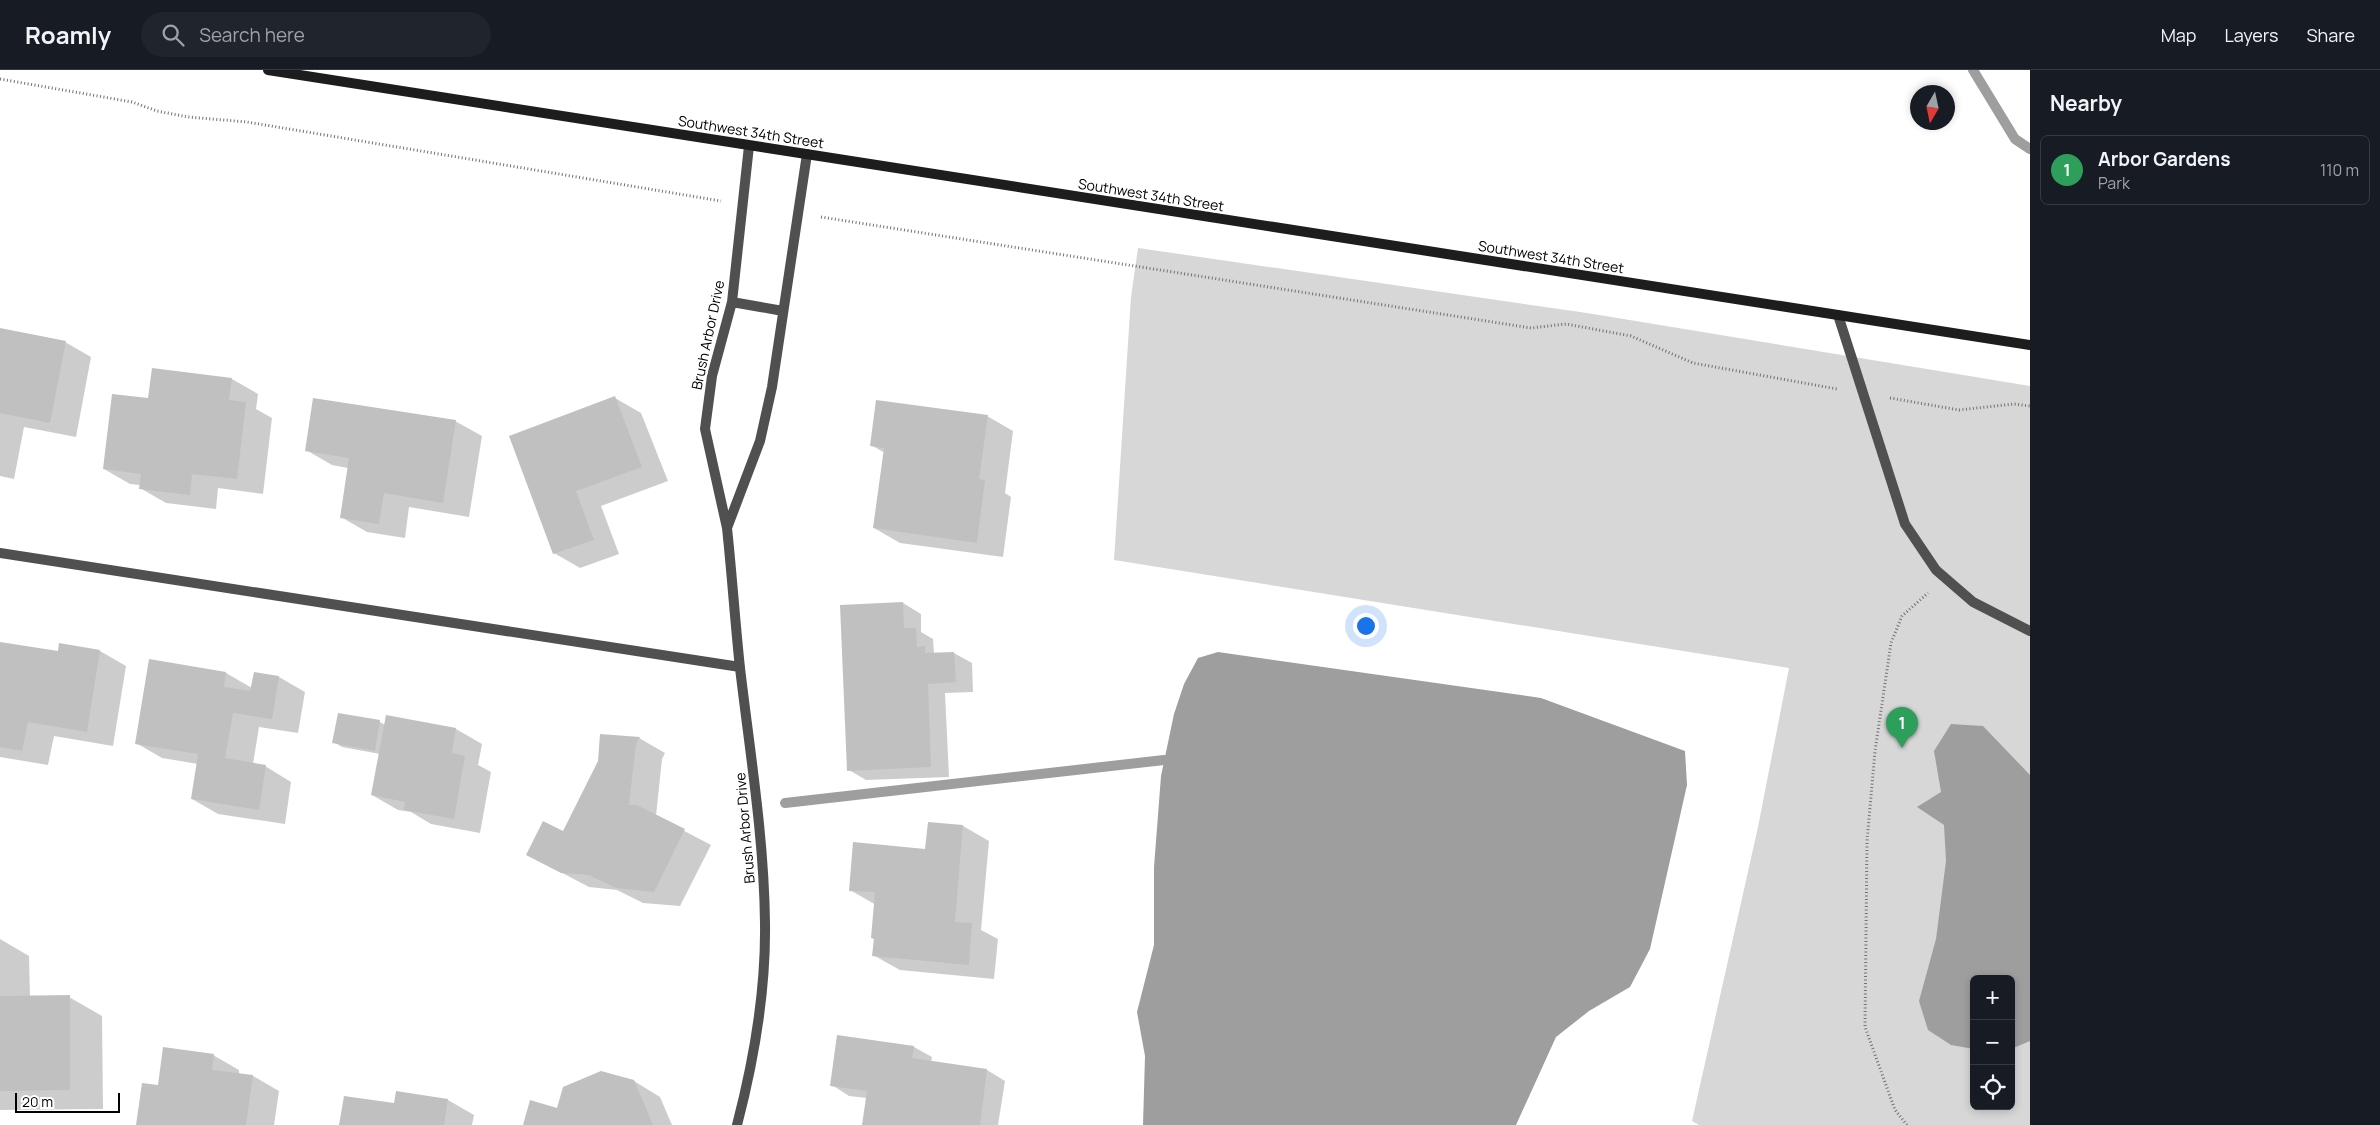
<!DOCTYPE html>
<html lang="en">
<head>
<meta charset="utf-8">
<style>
  :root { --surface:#171b24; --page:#20242c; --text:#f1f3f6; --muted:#9ea1a6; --line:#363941; --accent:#8c9099 }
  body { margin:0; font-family:Manrope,sans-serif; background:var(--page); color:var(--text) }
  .controls { position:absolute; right:15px; bottom:15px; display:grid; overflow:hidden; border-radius:8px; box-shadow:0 2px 8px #0003 }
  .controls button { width:45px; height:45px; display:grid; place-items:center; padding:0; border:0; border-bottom:1px solid var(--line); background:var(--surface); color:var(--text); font:25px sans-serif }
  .compass { position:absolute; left:1910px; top:15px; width:45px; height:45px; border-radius:50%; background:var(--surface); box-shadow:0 2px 8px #0003; rotate:189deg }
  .scale { position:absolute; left:15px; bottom:12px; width:105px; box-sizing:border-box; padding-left:5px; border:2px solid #000; border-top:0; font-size:14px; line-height:18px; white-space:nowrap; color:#000; -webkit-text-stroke:4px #fff; paint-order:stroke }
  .you { position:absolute; left:1365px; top:555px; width:18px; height:18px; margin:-12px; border:4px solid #fff; border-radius:50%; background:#1a73e8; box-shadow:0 0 0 8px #1a73e833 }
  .badge { display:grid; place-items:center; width:32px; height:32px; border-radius:50%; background:var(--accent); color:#fff; font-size:16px; font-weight:700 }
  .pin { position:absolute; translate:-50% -41px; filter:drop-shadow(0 1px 2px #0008) }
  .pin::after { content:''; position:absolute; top:26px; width:18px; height:15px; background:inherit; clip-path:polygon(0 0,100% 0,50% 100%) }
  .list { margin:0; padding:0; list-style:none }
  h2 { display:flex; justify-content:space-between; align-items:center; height:65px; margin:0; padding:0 20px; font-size:21px }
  h2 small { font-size:16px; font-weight:400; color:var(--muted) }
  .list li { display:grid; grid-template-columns:32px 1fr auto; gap:15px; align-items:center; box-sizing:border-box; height:70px; margin:0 10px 10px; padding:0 10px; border:1px solid var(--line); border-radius:8px }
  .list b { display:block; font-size:19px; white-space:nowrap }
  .list p { margin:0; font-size:16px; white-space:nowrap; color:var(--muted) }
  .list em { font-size:16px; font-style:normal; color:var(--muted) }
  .icon { flex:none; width:28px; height:28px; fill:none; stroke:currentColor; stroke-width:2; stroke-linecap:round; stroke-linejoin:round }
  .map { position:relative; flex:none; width:2030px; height:1055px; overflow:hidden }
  header { display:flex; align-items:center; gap:30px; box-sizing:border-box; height:70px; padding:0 25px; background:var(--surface); border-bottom:1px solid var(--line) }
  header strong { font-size:24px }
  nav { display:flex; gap:28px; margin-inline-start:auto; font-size:18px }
  .search { width:350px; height:45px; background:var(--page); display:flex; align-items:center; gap:12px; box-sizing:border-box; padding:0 18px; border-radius:28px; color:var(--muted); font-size:19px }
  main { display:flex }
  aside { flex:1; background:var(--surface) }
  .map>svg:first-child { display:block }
</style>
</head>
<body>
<header>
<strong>Roamly</strong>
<div class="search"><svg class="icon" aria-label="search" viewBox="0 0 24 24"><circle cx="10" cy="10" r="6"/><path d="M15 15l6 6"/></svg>Search here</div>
<nav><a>Map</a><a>Layers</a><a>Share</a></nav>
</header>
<main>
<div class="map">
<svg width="2030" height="1055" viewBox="0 0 2030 1055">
  <rect width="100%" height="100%" fill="#fff"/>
  <!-- green -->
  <path fill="#d7d7d7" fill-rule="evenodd" d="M1138,178L1587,243L2030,316V1055H1699L1692,1051L1758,757L1789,598L1114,490L1131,227ZM1974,909H2011V1036H1974Z"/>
  <!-- water -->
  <path fill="#9e9e9e" d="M1218,582L1541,628L1685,681L1687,715L1650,879L1630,917L1589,941L1556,967L1516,1055H1143L1145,986L1137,942L1154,875V797L1161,706L1174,644L1184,614L1198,588Z
    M1951,654L1983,656L2030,705V971L2011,979V909H1974V979L1951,975L1928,960L1919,931L1936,869L1946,791L1944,755L1917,737L1941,722L1934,681Z"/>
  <!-- shadow -->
  <path fill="#0003" d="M0,259L65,272L91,287L76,367L24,357L14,409L0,406Z
    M153,299L232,309L258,324L256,339L272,348L263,424L218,418L216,439L166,433L140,418V415L130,414L104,399L149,330Z
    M615,328L641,343L668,411L601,436L619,484L580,498L554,483L510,367Z
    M987,346L1013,361L1005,423L1011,427L1003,487L900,473L874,458L885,383L871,375Z
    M455,351L482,366L469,447L409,437L405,468L367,462L341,447L348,398L332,395L306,380Z
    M903,533L921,544V562L933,569L934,583H954L972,593L973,622L945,623L949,707L866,710L849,700Z
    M0,573L59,583L100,581L126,596L113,676L54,666L48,695L0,687Z
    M150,591L226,603L252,618L255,603L279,607L305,622L298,663L259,657L253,694L265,696L291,712L285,754L218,744L192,729L198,694L162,688L136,673Z
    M339,645L380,652L385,655L387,646L456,659L482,674L478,695L491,702L480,763L431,754L411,742L398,740L372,725L380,684L342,677L334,672Z
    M639,668L665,683L662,689L656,746L711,775L680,836L643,833L617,820L589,817L528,785L564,763Z
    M929,753L963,756L989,771L981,860L998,869L994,909L900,900L873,885L876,835L850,820L926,780Z
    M0,869L29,886L30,927H69L102,946L103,1039L0,1040Z
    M838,967L914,977L932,987L931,992L987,1000L1005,1011L998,1055H863L867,1028L849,1026L832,1015Z
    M213,985L239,1000V1005L253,1006L279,1021L274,1055H137Z
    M634,1011L660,1027L672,1055H524L558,1040Z
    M448,1030L474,1045L472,1055H340L395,1035Z"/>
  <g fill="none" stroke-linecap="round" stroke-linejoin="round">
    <!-- stream -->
    <path stroke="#9e9e9e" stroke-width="10" d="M1973,0L2015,69L2030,79
      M785,733L1164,690"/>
  </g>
  <!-- building -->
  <path fill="#c0c0c0" d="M0,258L66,271L50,353L0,343Z
    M152,298L232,308L229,330L246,332L237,409L192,404L190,425L139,419L141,404L103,399L112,324L148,328Z
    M615,326L642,397L576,421L594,470L553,484L509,366Z
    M313,328L456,350L443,433L384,423L379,454L340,448L349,388L305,381Z
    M876,330L988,345L979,409L985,410L977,473L873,458L884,378L870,376Z
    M903,532L904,558H916L917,577L925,576V583L954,582L956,612L928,614L931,697L847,701L840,535Z
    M0,572L58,581L59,573L100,580L87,662L28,652L22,681L0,677Z
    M149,589L226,602L224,617L250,621L254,602L279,606L272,649L233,643L225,688L266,695L259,740L191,729L198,684L135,674Z
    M338,643L380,650L375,681L332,673Z
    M386,645L456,658L452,683L465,686L454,749L404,740L405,732L371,725Z
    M600,664L640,667L636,674L629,735H637L685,759L654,822L616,818L589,805L561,803L526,785L543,751L563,761L598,691Z
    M928,752L963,755L955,852L972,853L969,895L872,886L874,869L871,868L875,822L849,821L853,772L925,779Z
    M70,925V1020L0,1021V926Z
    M837,965L914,976L912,988L987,999L980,1055H862L867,1021L830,1016Z
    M163,977L214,984L212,1000L253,1005L246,1055H136L142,1013L158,1015Z
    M601,1001L634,1010L653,1055H523L530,1030L557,1038L563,1017Z
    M396,1021L448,1029L444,1055H339L344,1026L394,1033Z"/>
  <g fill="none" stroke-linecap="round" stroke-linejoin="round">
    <!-- path -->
    <path stroke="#727272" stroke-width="3" stroke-dasharray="1 2.5" stroke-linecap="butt" d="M0,9L132,32L157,41L188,47L247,52L721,131
      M821,147L1531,258L1566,254L1631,266L1693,293L1837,319
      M1890,328L1959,340L2014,334L2030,336
      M1907,1055L1895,1040L1865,957L1867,771L1875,681L1891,573L1902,546L1928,523"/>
    <!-- lane -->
    <path stroke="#505050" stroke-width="10" d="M1838,245L1905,454L1936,500L1973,532L2030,561"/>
    <!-- street -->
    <path stroke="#505050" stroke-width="10" d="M749,76L732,232L712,306L705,359L727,458L760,371L772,317L807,84
      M732,232L783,241
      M727,458C732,505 735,551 740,598C750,683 764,767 765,853C766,921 754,990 737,1055
      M0,483L740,597"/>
    <!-- secondary -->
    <path stroke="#1d1d1d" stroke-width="10" d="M268,0L2030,275"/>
  </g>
  <g text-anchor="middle" stroke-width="4.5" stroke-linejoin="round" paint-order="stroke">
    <!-- street labels -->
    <g font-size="14" fill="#000" stroke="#fff">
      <text transform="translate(751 62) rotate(9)" y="5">Southwest 34th Street</text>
      <text transform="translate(1151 125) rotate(9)" y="5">Southwest 34th Street</text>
      <text transform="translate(1551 187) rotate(9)" y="5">Southwest 34th Street</text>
      <text transform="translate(708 265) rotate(-78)" y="5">Brush Arbor Drive</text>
      <text transform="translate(745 758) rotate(-95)" y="5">Brush Arbor Drive</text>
    </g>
  </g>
</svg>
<div class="controls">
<button>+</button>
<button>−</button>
<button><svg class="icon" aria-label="locate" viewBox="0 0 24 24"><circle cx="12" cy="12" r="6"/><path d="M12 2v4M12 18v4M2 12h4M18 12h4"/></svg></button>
</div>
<svg class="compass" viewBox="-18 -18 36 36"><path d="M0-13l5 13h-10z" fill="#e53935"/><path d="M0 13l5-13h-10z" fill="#9ea1a6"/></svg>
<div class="scale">20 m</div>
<div class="you"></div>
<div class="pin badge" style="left:1902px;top:678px;background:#2e9e5b">1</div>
</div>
<aside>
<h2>Nearby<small></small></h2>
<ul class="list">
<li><span class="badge" style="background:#2e9e5b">1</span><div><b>Arbor Gardens</b><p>Park</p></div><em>110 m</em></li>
</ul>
</aside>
</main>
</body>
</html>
